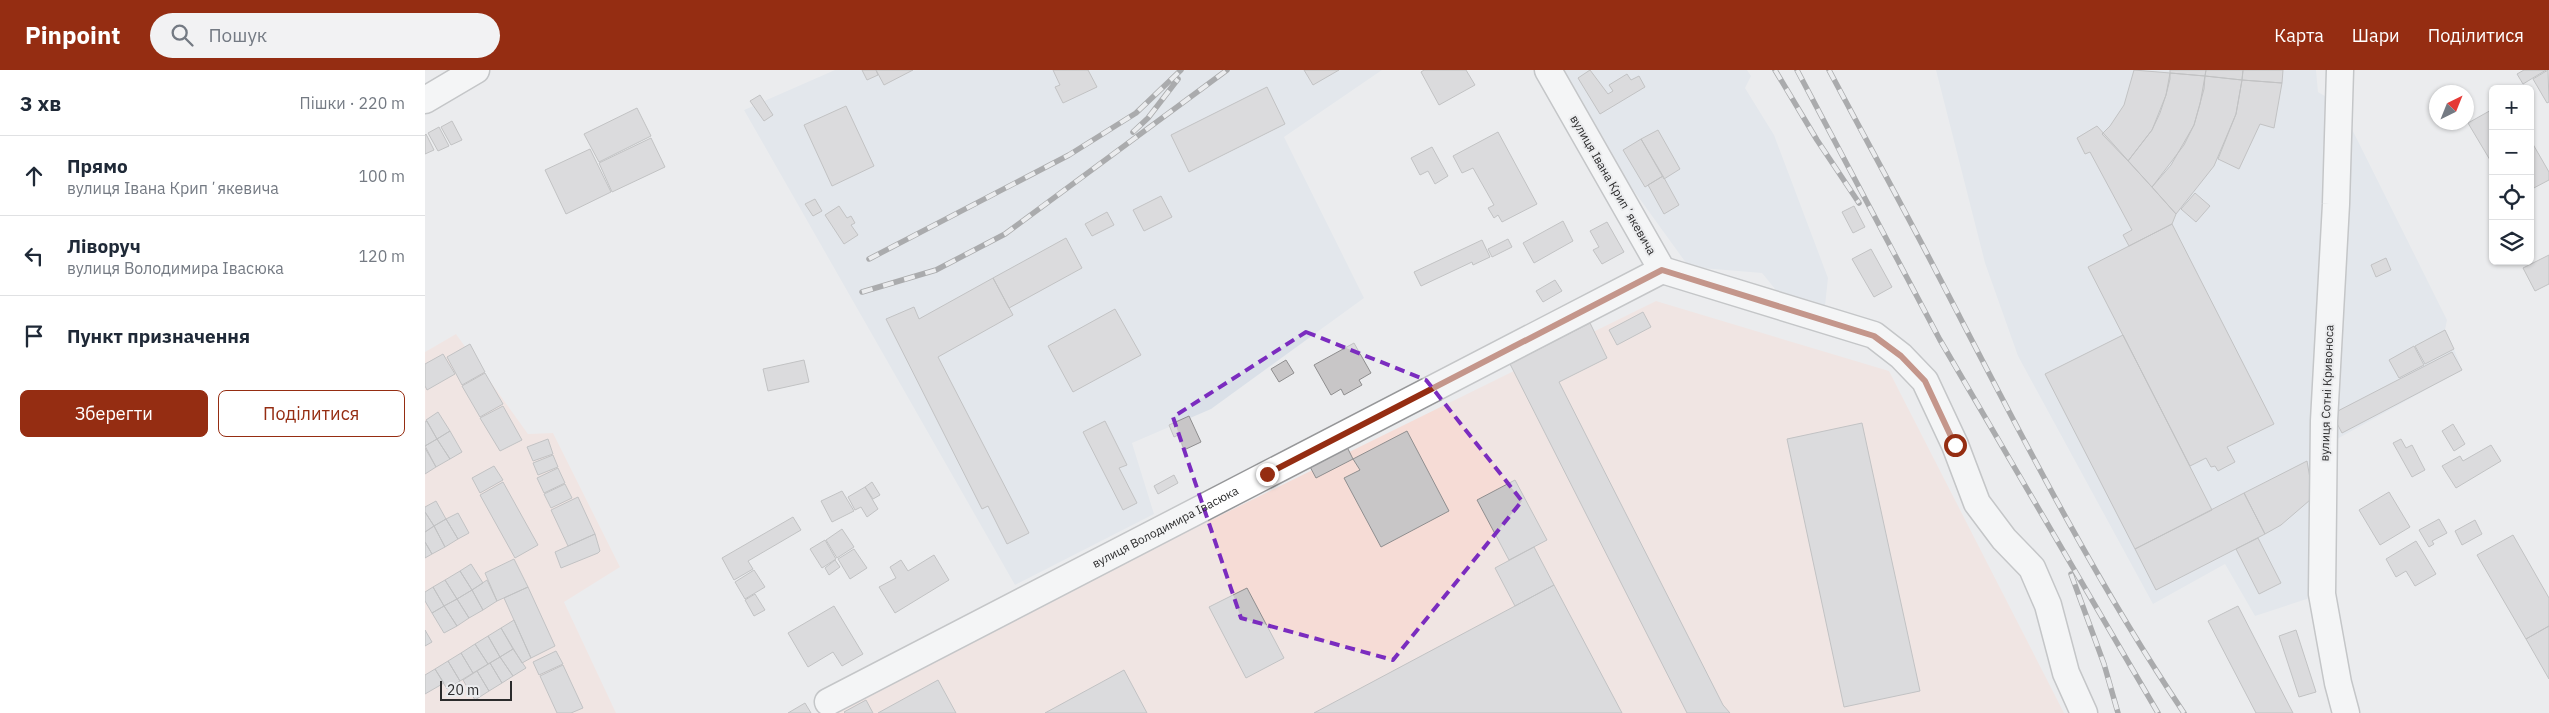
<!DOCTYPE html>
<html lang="uk">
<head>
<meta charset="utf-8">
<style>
  :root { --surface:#fff; --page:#f2f2f3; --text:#1f2937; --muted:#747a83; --line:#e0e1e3; --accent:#952d12 }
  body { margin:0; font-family:"IBM Plex Sans",sans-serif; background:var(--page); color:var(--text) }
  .controls { position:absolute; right:15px; top:15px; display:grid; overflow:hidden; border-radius:8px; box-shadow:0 1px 4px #0004 }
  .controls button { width:45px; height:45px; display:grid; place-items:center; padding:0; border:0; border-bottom:1px solid var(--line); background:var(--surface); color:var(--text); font:25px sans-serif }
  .compass { position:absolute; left:2004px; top:15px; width:45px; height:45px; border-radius:50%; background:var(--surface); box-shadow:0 1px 4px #0004; rotate:43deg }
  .scale { position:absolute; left:15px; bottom:12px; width:72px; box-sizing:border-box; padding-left:5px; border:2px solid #2b2b2c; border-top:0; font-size:14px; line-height:18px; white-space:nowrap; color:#2b2b2c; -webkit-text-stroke:4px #ebecee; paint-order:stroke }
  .stop { position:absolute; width:15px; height:15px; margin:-11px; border:4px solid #952d12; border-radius:50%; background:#fff }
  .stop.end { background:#952d12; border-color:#fff; box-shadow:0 1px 5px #0008 }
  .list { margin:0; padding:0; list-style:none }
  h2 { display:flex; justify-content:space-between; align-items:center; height:65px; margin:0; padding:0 20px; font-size:21px }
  h2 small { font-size:16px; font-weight:400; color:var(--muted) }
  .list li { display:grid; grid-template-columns:32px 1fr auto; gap:15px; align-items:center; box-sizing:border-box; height:80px; padding:0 20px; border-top:1px solid var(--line) }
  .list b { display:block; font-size:19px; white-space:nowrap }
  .list p { margin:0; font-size:16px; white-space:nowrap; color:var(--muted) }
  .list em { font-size:16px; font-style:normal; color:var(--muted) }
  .actions { display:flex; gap:10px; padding:15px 20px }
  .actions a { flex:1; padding:11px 0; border:1px solid var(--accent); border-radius:8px; text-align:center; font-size:18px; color:var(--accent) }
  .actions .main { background:var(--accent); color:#fff }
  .icon { flex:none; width:28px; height:28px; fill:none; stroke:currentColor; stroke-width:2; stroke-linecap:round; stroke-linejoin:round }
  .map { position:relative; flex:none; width:2124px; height:643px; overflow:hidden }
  header { display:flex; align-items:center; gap:30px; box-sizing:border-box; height:70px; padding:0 25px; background:var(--accent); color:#fff }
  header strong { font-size:24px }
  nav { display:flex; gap:28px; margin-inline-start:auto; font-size:18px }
  .search { width:350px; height:45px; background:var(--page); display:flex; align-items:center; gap:12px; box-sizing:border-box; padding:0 18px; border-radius:28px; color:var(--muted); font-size:19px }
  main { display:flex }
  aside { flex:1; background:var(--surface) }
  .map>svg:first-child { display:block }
</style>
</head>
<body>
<header>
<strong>Pinpoint</strong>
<div class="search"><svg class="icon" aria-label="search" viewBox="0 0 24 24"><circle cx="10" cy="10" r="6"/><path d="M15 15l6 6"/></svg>Пошук</div>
<nav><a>Карта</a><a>Шари</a><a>Поділитися</a></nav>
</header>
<main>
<aside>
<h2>3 хв<small>Пішки · 220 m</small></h2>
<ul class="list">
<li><svg class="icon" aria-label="ahead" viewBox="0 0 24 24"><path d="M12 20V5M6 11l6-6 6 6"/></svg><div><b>Прямо</b><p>вулиця Івана Крипʼякевича</p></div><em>100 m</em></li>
<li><svg class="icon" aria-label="left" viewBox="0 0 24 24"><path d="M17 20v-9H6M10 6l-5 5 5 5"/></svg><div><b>Ліворуч</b><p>вулиця Володимира Івасюка</p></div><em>120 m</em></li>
<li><svg class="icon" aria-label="arrive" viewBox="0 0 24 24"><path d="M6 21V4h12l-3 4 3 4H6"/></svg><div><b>Пункт призначення</b></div></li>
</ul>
<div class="actions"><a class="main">Зберегти</a><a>Поділитися</a></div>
</aside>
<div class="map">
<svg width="2124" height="643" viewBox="0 0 2124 643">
  <rect width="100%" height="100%" fill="#ebecee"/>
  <!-- industrial -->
  <path fill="#f6dcd6" d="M1231,231L1464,301L1639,643H394Z
    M31,264L103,364L128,363L195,497L139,532L191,643H0V282Z"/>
  <!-- built -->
  <path fill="#dae0e8" d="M410,0H957L859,67L939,228L786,339L707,373L729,444L590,515L319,40Z
    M1134,0H1322L1326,6L1320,18L1349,65L1403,208L1400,236L1355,225L1337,203L1264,197L1167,63Z
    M1511,0H1891L1893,22L1915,35L2022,250L2020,260L2029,279L2037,300L1912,369L1897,524L1830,546L1800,494L1728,534L1593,286L1560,193Z"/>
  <!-- building -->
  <path fill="#c8c6c7" stroke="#8f8e8f" d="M437,0H451L453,5L442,10Z
    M451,0H488L459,15Z
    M628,0H663L672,17L638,33L630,17L635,15Z
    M879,0H914L888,15Z
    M999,0H1041L1050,15L1014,35L996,2Z
    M1165,0L1183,24L1188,21L1184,15L1202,4L1206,10L1214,6L1220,17L1175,44L1153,8Z
    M1709,0L1745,3V9L1741,25L1727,60L1703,91L1677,64L1685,56L1699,35Z
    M1745,0H1781L1780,6L1745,3Z
    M1781,0H1818L1817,10L1780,6Z
    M1818,0H1858L1857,13L1817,10Z
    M2099,0H2121L2098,14L2092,4Z
    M2123,0L2124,32L2122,33L2108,9Z
    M1745,3L1780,6L1779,19L1769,55L1759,75L1727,117L1703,91L1727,60L1735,43L1741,25Z
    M1780,6L1817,10L1811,44L1789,96L1751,144L1727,117L1746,95L1769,55L1775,34Z
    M1817,10L1857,13L1849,58L1835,54L1814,99L1793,89L1811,44Z
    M842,17L860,54L764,102L746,65Z
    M335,25L348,45L339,51L325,31Z
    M421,36L449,96L407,116L379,55Z
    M212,38L226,66L174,92L159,64Z
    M2068,39V95L2043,53Z
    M27,51L37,70L26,75L16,57Z
    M1672,56L1751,144L1747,154L1704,176L1698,165L1707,160L1665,82L1660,84L1652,68Z
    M14,57L24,76L13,81L3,63Z
    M1233,60L1255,99L1239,109L1216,69Z
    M1073,62L1112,134L1077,152L1073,145L1069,148L1063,138L1069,135L1048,98L1037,103L1028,86Z
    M1,64L9,80L0,84V65Z
    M226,68L240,97L187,122L174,93Z
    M1216,69L1238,106L1220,117L1198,80Z
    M2105,69L2124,102V110L2105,120Z
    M1007,77L1023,106L1010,114L1003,101L995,105L986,88Z
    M165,79L186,122L141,144L120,100Z
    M1238,106L1254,135L1239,144L1223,115Z
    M1770,123L1785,136L1771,152L1756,139Z
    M736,126L747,147L719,161L708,140Z
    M390,129L397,141L388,146L380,134Z
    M414,136L422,148L426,146L430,153L426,155L433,165L419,174L400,145Z
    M1429,136L1440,157L1428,163L1417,142Z
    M682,142L689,155L667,166L660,154Z
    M1138,151L1148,171L1109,193L1098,173Z
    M1182,152L1199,182L1177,194L1168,180L1174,177L1165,161Z
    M1747,154L1849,354L1802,377L1810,392L1793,401L1790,396L1786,397L1781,388L1765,396L1663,197Z
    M641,168L657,198L584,238L568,208Z
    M1083,169L1087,177L1067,187L1063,179Z
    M1057,170L1065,187L1048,195L1047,192L996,216L989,202Z
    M1446,179L1467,217L1449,227L1427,189Z
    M2124,185V214L2110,221L2098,198Z
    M1961,188L1966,200L1951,207L1946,195Z
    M568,208L588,245L513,287L604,463L582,474L563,436L557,439L461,249L489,237L494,249Z
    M1130,210L1137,221L1118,232L1111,221Z
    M690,239L716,285L648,322L623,276Z
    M1218,242L1226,257L1192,275L1184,260Z
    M1165,253L1182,288L1134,312L1298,635L1305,643H1262L1085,294Z
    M2020,260L2029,279L2000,294L1990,276Z
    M1698,265L1787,440L1710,479L1620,304Z
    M929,273L946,303L934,310L937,315L919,325L916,319L906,325L889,295Z
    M45,274L60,302L37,315L22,287Z
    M1989,276L1999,295L1974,308L1964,290Z
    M2027,282L2037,300L1917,363L1907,344Z
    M18,284L30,304L2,320L0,316V294Z
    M379,290L384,312L343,321L338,299Z
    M861,290L869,303L854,312L846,299Z
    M60,303L78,334L55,347L37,316Z
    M78,336L97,370L75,381L55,348Z
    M13,342L25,361L12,369L1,350Z
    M764,346L776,372L759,380L753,365L749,367L744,355Z
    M2,351L12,369L0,376V352Z
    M680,351L702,395L694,398L712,433L698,440L658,362Z
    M1437,353L1495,621L1419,637L1362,369Z
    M2028,354L2040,374L2029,381L2017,361Z
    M25,361L37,382L25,389L12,369Z
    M982,361L1024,441L956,477L919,408L935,400L928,389Z
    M12,369L25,389L11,397L0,376Z
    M123,369L128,384L108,391L102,377Z
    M1976,369L1981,378L1987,375L2000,400L1987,407L1968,373Z
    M920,373L928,389L891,408L883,393Z
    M2066,375L2076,391L2031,418L2017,396L2035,386L2038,391Z
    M0,378L11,397L0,404Z
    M128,385L133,397L113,405L108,393Z
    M1882,391L1887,420L1885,430L1856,455L1840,464L1819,423Z
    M69,396L78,410L55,423L47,408Z
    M133,398L140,413L119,423L112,408Z
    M749,405L753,413L733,424L729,416Z
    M1090,410L1122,470L1084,490L1052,430Z
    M78,412L113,475L90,488L55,425Z
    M447,412L455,425L448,429L440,417Z
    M140,414L147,428L126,438L119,424Z
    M440,417L453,439L442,447L436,437L430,440L423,427Z
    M417,421L429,441L407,452L396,431Z
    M1964,422L1985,457L1955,475L1934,440Z
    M1819,423L1840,464L1731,520L1710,479Z
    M153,427L170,464L143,476L126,440Z
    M11,431L21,449L9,456L0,442V437Z
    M0,442L9,456L0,462Z
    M33,443L44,463L33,469L21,449Z
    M368,447L376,460L323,491L328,499L309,510L297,488Z
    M21,449L33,469L20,477L9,456Z
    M2014,449L2022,463L2007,471L2009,474L2004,477L1994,460Z
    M2050,450L2057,464L2037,475L2030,461Z
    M9,456L20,477L7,484L0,472V462Z
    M417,459L429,477L412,488L401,470Z
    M170,464L175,481L173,483L136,498L130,482Z
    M2088,465L2124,528V556L2101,569L2052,485Z
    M1833,468L1856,513L1834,524L1811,479Z
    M400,470L411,489L397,498L385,479Z
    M1991,471L2011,504L1990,516L1981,501L1971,507L1961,489Z
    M0,472L7,484L0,488Z
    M1109,477L1129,515L1090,536L1070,498Z
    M429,479L442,498L425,509L413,489Z
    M509,485L524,510L470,543L454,517L471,508L465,497L476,490L483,501Z
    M89,489L103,517L72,531L60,503Z
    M410,490L415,497L404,505L400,498Z
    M46,494L58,513L47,520L35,501Z
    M329,500L340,517L320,529L310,512Z
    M35,501L47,520L32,529L20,510Z
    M20,510L32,529L19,536L8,517Z
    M62,510L72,531L58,540L47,520Z
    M1129,515L1197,643H889L1090,536Z
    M8,517L19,536L7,543L0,531V522Z
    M103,517L130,576L106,588L79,528Z
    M822,518L859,588L821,608L784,537Z
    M47,520L58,540L44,548L32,529Z
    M330,524L340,540L329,546L320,530Z
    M32,529L44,548L32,556L19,536Z
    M19,536L32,556L19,563L7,543Z
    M409,536L438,584L417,596L408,582L383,597L363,563Z
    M1813,536L1868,643H1831L1783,551Z
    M89,550L106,588L97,593L76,558Z
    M2124,556V609L2101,569Z
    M76,558L88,579L75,587L63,566Z
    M0,560L7,572L0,576Z
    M1871,560L1891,622L1874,627L1854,566Z
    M63,566L75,587L63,594L50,574Z
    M50,574L63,594L48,603L36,583Z
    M88,579L101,598L88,606L75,587Z
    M131,581L138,594L114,605L108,592Z
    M36,583L48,603L35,611L23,591Z
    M75,587L88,606L77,613L65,593Z
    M23,591L35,611L22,619L10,599Z
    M65,593L77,613L64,621L52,601Z
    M138,595L158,638L146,643H132L115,606Z
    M10,599L19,613L0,624V605Z
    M699,600L722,643H620Z
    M52,601L64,621L50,630L38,610Z
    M513,610L531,643H453Z
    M441,630L448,643H420L419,642Z
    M380,633L386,643H363Z"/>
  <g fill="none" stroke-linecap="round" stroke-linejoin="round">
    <defs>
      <g id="minor">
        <path d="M1123,0L1237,200L1449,265L1476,286L1500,311L1530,375L1552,433L1579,469L1607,498L1623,535L1641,603L1659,643"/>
        <path d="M1915,0L1911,134L1899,351L1897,524L1913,613L1921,643"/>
        <path d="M0,30L51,0"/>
        <path id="s1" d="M403,632L1237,200"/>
      </g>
    </defs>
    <!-- minor casing -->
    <use href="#minor" stroke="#969799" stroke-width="29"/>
    <!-- minor -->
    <use href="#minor" stroke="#fff" stroke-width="26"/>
    <defs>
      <path id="rail" d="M1350,0L1392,70L1434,133
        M1372,0L1515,270L1733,643
        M1404,0C1440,68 1477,135 1512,203C1590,353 1665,503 1759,643
        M708,62L723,48L753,9
        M444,189L644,85L711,43L756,0
        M437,222L511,200L580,164L802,0
        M1646,504L1679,594L1693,643"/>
    </defs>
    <!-- rail casing -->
    <use href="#rail" stroke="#5c5c5d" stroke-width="5.5"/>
    <!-- rail -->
    <use href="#rail" stroke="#ebecee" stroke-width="4" stroke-dasharray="11" stroke-linecap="butt"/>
  </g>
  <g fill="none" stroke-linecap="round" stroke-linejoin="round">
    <!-- route -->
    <path stroke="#952d12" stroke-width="6" d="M842,404L1237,200L1449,266L1476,286L1500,311L1530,375"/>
  </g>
  <!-- marked area -->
  <path d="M0 0H2124V643H0ZM881,262L1001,310L1097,431L968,590L816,548L748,347Z" fill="#ebecee" fill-opacity=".55" fill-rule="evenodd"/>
  <path fill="none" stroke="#7b2cbf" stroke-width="4" stroke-dasharray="10 6" stroke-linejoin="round" d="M881,262L1001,310L1097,431L968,590L816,548L748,347Z"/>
  <g text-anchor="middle" stroke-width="4" stroke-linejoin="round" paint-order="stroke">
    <!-- street labels -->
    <g font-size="12" fill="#2b2b2c" stroke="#ebecee">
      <text transform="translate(1188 115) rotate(60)" y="4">вулиця Івана Крипʼякевича</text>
      <text transform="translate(1902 323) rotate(-88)" y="4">вулиця Сотні Кривоноса</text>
      <text dy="4" stroke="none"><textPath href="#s1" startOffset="380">вулиця Володимира Івасюка</textPath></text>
    </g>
  </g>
</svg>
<div class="controls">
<button>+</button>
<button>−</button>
<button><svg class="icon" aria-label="locate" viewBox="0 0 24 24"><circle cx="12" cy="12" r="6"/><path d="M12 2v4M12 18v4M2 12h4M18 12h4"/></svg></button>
<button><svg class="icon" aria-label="layers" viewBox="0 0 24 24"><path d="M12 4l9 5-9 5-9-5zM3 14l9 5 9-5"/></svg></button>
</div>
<svg class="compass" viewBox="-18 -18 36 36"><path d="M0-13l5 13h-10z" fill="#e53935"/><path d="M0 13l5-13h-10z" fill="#747a83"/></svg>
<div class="scale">20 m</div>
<div class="stop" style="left:1530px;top:375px"></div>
<div class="stop end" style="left:842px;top:404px"></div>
</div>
</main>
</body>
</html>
